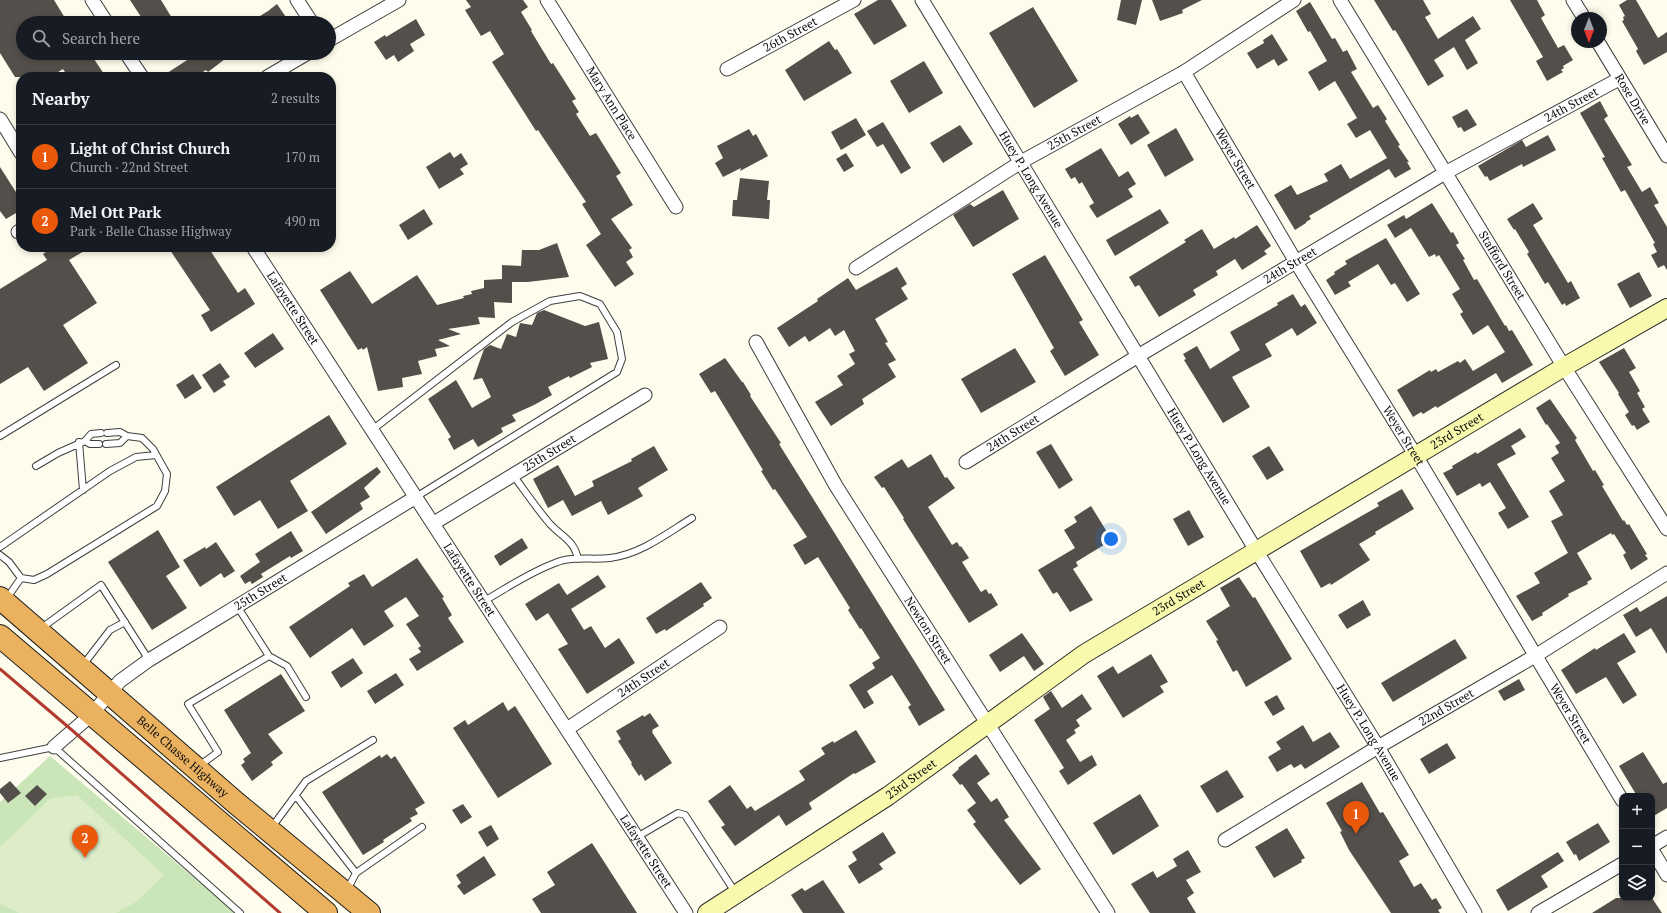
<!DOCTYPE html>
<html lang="en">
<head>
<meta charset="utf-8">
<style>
  :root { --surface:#171b24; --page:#242831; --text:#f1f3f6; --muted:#9ea1a6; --line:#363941; --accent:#ea580c }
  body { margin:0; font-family:"PT Serif",serif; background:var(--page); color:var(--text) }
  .controls { position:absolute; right:12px; bottom:12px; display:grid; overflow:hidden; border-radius:8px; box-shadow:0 2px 6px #0003 }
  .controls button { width:36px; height:36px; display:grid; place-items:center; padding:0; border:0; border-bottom:1px solid var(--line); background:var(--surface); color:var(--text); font:20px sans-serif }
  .compass { position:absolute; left:1571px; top:12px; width:36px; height:36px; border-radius:50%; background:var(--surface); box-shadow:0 2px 6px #0003; rotate:180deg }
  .you { position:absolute; left:1111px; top:539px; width:14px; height:14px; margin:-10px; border:3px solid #fff; border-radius:50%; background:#1a73e8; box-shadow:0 0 0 6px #1a73e833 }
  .badge { display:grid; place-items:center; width:26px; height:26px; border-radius:50%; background:var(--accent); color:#fff; font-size:13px; font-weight:700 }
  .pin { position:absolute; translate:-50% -33px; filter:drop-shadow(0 1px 2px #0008) }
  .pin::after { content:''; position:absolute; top:21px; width:14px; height:12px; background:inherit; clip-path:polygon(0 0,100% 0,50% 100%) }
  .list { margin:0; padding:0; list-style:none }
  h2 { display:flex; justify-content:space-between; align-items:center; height:52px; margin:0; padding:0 16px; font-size:17px }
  h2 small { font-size:13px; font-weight:400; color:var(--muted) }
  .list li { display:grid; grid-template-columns:26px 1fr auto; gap:12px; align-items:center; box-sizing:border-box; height:64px; padding:0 16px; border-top:1px solid var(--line) }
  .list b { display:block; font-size:15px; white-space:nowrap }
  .list p { margin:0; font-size:13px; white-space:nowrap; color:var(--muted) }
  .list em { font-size:13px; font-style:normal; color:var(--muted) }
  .icon { flex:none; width:22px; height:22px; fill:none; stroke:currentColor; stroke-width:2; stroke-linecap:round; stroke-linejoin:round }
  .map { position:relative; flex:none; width:1667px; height:913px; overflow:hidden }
  .search { position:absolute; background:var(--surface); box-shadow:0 2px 6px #0003; left:16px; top:16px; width:320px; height:44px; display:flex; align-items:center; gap:10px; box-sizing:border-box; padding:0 14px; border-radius:22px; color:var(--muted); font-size:15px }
  .panel { position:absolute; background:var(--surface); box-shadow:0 2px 6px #0003; left:16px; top:72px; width:320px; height:180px; border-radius:16px }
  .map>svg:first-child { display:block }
</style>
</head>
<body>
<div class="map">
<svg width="1667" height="913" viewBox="0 0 1667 913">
  <rect width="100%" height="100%" fill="#fefded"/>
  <!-- green -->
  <path fill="#cae6b9" d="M50,756L236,913H0V802Z"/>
  <!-- pitch -->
  <path fill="#ddedca" d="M77,795L164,875L136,902L116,913H19L0,904V847L50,799Z"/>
  <!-- building -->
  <path fill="#544f4a" d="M0,0H54L68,23H23V53H90L106,77H68L63,69L50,77H15L0,53Z
    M130,0H161L175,23H145Z
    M466,0H523L528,7L521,12L532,30L531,31L551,64L553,63L576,99L572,101L579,112L576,114L590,136L596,133L621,173L616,176L633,205L611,219L632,248L629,250L633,257L626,262L634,274L615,287L586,245L601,234L582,204L586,202L538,130L536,131L492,62L504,54L490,31L481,36L465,10L471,7Z
    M878,0H891L907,26L874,45L854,14Z
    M1121,0H1142L1136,25L1117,20Z
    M1152,0H1202L1182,10L1183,13L1160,21Z
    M1374,0H1423L1431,14L1425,17L1438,39L1473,16L1481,29L1465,40L1478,63L1467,70L1454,47L1434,60L1444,76L1428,86L1397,33L1395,30L1393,31Z
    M1510,0H1537L1545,15L1541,18L1558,48L1564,45L1573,60L1563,66L1564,68L1561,70L1563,72L1547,81L1536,61L1543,57Z
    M1627,0H1636L1658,38L1667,32V52L1644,65L1636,51L1638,49L1622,21L1624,20L1623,17L1625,16L1619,5Z
    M1310,2L1332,39L1335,38L1343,52L1347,50L1357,69L1351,72L1373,108L1378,105L1387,119L1385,121L1400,145L1398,146L1409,162H1407L1411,169L1395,178L1389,169L1309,216L1311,219L1306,222V223L1295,230L1274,195L1291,185L1297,195L1328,181L1324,174L1341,164L1350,179L1387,158L1370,130L1356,138L1347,124L1357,118L1335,81L1319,91L1308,72L1327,61L1310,31L1308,32L1296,11Z
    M277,4L290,23H249L268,11Z
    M1033,7L1078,81L1034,108L989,33Z
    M416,19L425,35L410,44L414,51L398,62L394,55L386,60L374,42L385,35L386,37Z
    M1272,34L1288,60L1278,66L1274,59L1257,69L1247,53L1264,43L1263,40Z
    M829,41L835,50L837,49L852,73L804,101L785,70Z
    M198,53H233L208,72L206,70L195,77H161Z
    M924,61L943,93L909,113L890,81Z
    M1600,101L1608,116L1604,119L1632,165L1627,167L1642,192L1650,187L1659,203L1654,205L1667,227V270L1664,265L1658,268L1651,255L1657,252L1653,244L1655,243L1625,190L1621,192L1602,158L1605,157L1580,113Z
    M1467,109L1477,125L1464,132L1461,127L1458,128L1452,117Z
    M1138,114L1150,133L1131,145L1118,124L1130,116L1131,118Z
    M856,118L866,135L841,150L831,132Z
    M883,122L911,168L901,174L883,144L877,147L867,131Z
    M960,125L973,144L943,163L930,143Z
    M1176,128L1194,160L1165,177L1147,145Z
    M749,129L753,136L756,134L768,156L740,171L741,168L723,177L715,163L723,158L717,146Z
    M1548,135L1556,150L1523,167L1522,164L1490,181L1487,176L1485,177L1478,166L1522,140L1526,147Z
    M1101,148L1119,177L1128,171L1136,184L1128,189L1133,197L1097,218L1089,206L1094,203L1082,182L1079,184L1075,177L1071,179L1065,169Z
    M450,152L454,158L461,153L468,164L460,169L464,174L439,189L426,167Z
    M846,153L854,166L844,172L836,159Z
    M0,167L21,200V210L6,219L0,211Z
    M740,178L769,181L767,200H770L769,219L732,216L733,200H737Z
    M1003,190L1019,219L973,247L953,215L970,204L974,207Z
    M1432,203L1451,233L1453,232L1459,243L1456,245L1465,259L1463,260L1474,280L1477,279L1505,326L1506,325L1509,331L1512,330L1533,365L1502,383L1496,373L1437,408L1436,406L1423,414L1421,412L1413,417L1397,390L1430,370L1431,372L1436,369L1438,372L1458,361L1460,363L1465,359L1473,371L1505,352L1488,325L1473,335L1460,314L1463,312L1452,294L1460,289L1439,255L1436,257L1435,254L1429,257L1411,228L1395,238L1387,225L1404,215L1406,219Z
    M1533,203L1543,219L1533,225L1568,283L1571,281L1580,298L1566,306L1565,303L1562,305L1548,282L1545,284L1527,254L1529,252L1515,229L1514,230L1507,219Z
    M424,209L433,224L408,240L399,225Z
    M1160,209L1169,223L1115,256L1106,240Z
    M1257,225L1271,246L1264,251L1267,254L1242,270L1235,259L1216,271L1218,275L1193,290L1196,295L1159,317L1139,285L1135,287L1129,277L1186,242L1184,240L1202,229L1214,249L1234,237L1235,239Z
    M1386,238L1420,294L1407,302L1395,283L1391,285L1378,264L1348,282L1351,286L1335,295L1326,280L1335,274L1334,272L1347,264L1345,261Z
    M557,243L569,277L528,282H512V303L494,302L495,318L478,317L480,324L448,329L461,334L438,340L450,346L435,349L437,356L418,361L422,374L402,378L403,387L378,391L367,347L363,350L362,348L358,350L320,290L350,271L372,304L417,275L437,305L464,298L463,296L472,294L471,291L484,288V280L502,279V265L521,266L522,250H539Z
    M53,247H91L69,260L97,303L63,325L88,363L44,391L28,367L0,384V289L47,260L43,254Z
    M168,247H208L238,293L245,288L255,304L211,332L201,315L210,310Z
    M1045,255L1083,320L1079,322L1099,355L1065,376L1050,351L1054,348L1012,274Z
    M897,267L907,284L901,288L908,299L875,319L888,342L885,343L896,360L888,364L896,377L862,399L864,404L831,426L815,402L843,385L837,376L855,364L849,354L855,351L844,330L835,336L830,328L809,342L805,336L789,347L777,328L818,301L817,299L848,278L856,290Z
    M1639,272L1652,296L1630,308L1617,284Z
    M1293,294L1301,307L1305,304L1317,323L1297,336L1292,328L1265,344L1272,356L1232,377L1250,407L1223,423L1184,360L1186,359L1183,354L1197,346L1210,369L1240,350L1230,332L1278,305L1277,303Z
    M544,310L585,326L599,322L608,359L590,363L592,367L570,378L569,376L548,387L552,395L534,405L512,415L516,421L501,428L503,432L478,447L473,439L454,450L448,439L451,437L428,399L456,380L472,408L491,397L482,378L473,380L484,349L490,345L501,349L507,334L516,337L520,323L532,325L537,313Z
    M273,333L284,349L255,368L244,353Z
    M1015,348L1036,382L981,413L961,379Z
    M1624,348L1636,368L1629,372L1640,391L1637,393L1645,407L1642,409L1650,422L1637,430L1634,425L1632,426L1625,415L1629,412L1618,394L1619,393L1599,362Z
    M725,358L742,382H743L751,395L750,396L781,443L779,444L945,710L919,726L908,707L911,705L892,675L867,691L874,703L864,709L849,685L875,668L872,663L880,658L861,628L860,629L848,610L850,608L818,557L805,565L793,545L807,537L775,489L773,490L761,471L763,470L715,391L711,393L699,374Z
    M220,363L230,377L223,381L226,385L214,393L202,375Z
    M193,374L202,388L185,399L176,385Z
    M1550,399L1577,438L1575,440L1593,471L1595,470L1604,485L1602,486L1623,521L1624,520L1627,525L1629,524L1647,554L1645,555L1648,559L1631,570L1623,555L1626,553L1614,534L1612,535L1611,533L1577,553L1592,579L1587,582L1588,584L1568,594L1569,596L1542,613L1543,615L1532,621L1516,596L1540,583L1534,573L1568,553L1551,521L1563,515L1549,491L1565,481L1551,458L1559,453L1555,446L1560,443L1547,424L1546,425L1536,408Z
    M329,415L347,444L290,481L308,511L278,529L260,500L234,516L216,487Z
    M1520,428L1526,437L1511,446L1516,454L1497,464L1529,517L1508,529L1498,513L1506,508L1490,482L1482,487L1480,483L1457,496L1443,473L1453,468L1452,466L1476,452L1477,454Z
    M1051,444L1073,480L1059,489L1036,452Z
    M654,446L668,470L638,488L643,496L608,515L601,501L572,516L563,500L548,508L533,479L558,465L575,496L594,486L592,481L632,461L631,459Z
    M1269,446L1284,470L1267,480L1252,456Z
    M931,454L945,478L947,477L955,488L928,507L952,545L957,542L960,547L961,546L969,558L962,562L981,592L986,589L989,594L991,593L998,605L969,623L903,519L904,518L884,487L882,488L874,477L902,459L908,468Z
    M377,467L381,472L364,488L370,497L360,503L363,509L326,534L311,512Z
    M1402,489L1414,509L1375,532L1376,534L1359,544L1370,560L1331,585L1330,583L1321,588L1300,551L1379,506L1377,503Z
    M1091,506L1112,540L1076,562L1078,566L1073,569L1093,600L1070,612L1057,592L1053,594L1038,570L1075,548L1064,530L1077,522L1074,517Z
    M1189,510L1204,537L1188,546L1173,519Z
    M158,530L180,567L166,576L187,608L152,630L108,562Z
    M291,531L303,551L291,558L290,556L261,574L263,577L252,584L250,581L245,584L240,576L260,562L255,554Z
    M522,538L528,548L500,566L494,556Z
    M216,542L235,571L224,578L221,573L200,587L183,560L205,547L206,549Z
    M417,558L444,597L442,598L452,615L448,618L464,642L417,671L409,659L421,652L418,648L421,646L406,624L419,616L406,597L384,611L394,626L364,646L352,628L310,658L289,627L350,586L348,583L364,574L372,587Z
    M598,575L606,587L571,609L584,630L591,626L605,648L619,638L635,663L587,694L558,649L568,644L548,613L536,621L525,604L559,583L567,595Z
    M1239,577L1253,598L1255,597L1292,659L1246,687L1237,670L1233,672L1216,641L1218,640L1206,621L1230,606L1220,588Z
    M701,582L712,598L703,604L704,606L666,631L665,629L656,634L646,618Z
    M1667,596V654L1651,628L1636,637L1623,615L1637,607L1640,612Z
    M1363,600L1371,615L1347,629L1338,615Z
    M1022,633L1044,664L1034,671L1024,656L1000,672L989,655Z
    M1624,633L1636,652L1617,663L1637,695L1623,704L1606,677L1576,694L1561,670L1595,648L1596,650Z
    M1455,639L1467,658L1393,702L1381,683Z
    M1151,654L1168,682L1160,686L1164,692L1123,718L1097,676L1113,666L1118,674Z
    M353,658L363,673L341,688L331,672Z
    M396,673L404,685L375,704L367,691Z
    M281,674L305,711L268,734L283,753L271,762L273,765L252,781L241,765L245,762L243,759L251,753L224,710Z
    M1519,679L1525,690L1504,701L1498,691Z
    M1051,691L1062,708L1082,694L1092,709L1076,720L1080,726L1074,730L1076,733L1066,740L1080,762L1092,755L1097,765L1068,785L1059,771L1064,768L1034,720L1050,709L1043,697Z
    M1277,695L1285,709L1273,716L1264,702Z
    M503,702L508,711L515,706L552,764L498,798L453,728L465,720L468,725Z
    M650,713L659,726L652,730L653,731L652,732L672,763L645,781L641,774L639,776L631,764L632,763L618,741L621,739L616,731L643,715L644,717Z
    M1303,725L1313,742L1330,732L1340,747L1305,769L1301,764L1294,768L1291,764L1277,772L1268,757L1281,749L1276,742Z
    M856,730L876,762L855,774L854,773L809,803L812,809L786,826L779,815L735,846L721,827L725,825L708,801L730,785L747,809L751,806L755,811L805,780L799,771L825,754L821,748L833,741L834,743Z
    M1447,743L1456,758L1429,774L1420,759Z
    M1643,752L1663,784L1667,782V808L1652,817V796H1637L1619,766Z
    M387,754L391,759L395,756L425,803L415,809L418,814L410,818L412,821L383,840L384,842L363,855L322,792L380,755L381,758Z
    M976,754L990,774L977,783L991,802L997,798L1009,817L1004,820L1041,869L1020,885L973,824L976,822L967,810L976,803L962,784L960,785L952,775L959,769L958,768Z
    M1227,770L1244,797L1217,813L1200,786Z
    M10,781L21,793L8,803L0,793V789Z
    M1362,782L1380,813L1383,812L1409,855L1399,861L1414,887L1421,883L1432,900L1436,898L1442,908L1438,910L1440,913H1391L1349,850L1340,832L1342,831L1326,803Z
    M37,785L47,794L35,806L25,796Z
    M1140,794L1159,826L1113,855L1093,823Z
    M463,804L472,817L461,824L452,810Z
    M1598,823L1610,842L1579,861L1576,854L1574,855L1566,842Z
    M491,825L499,839L487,847L478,832Z
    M1287,828L1305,858L1301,860L1302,862L1274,878L1255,847Z
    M883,832L896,853L879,864L883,869L859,884L848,866L857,860L852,852Z
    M592,843L637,913H541L532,899L555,885L547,872Z
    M1188,850L1201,872L1186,880L1194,893L1187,898L1196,913H1150L1131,884L1153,871L1157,878L1177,866L1173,859Z
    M1558,852L1564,861L1541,876L1548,887L1508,911L1496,890Z
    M484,856L496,875L464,895L457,886L461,883L456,875Z
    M823,880L845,913H803L791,895L802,888L805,891Z
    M1616,898H1652L1662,913H1592Z"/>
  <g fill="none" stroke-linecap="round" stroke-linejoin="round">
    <defs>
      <path id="lane" d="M372,430L512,322L550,301L580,296L600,304L617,332L622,359L617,372L416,497
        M0,436L116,365
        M85,441L90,444H99
        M79,442L83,490
        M106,444L120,443L127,436
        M36,466L58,453L85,441L91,434L101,433
        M513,475C525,491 537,509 550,524C562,537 574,540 578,559
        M0,547L110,471L136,457L156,455
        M0,555L9,562L21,578L34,580L47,574L157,506L165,491L167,474L153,449L142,438L127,436L120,432L107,433
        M7,598L21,578
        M484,601C507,588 530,572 555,563C571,556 592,560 610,558C641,554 666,534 692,518
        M40,629L101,585L149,660
        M269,656L287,666L306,697
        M83,665L110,630L125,622
        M0,758L54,747L240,913
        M199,766L218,752L188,704L269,656L237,606
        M296,796L356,873
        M272,827L306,781L373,740
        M637,837L678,813L685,815L735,892
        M347,890L356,873L422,827"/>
      <g id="street">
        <path d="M92,0L107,23"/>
        <path d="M297,0L312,23"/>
        <path id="s1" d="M547,0L676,207"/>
        <path id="s2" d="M922,0L1257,552L1378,747L1475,913"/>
        <path id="s3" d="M1340,0L1564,367L1667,529"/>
        <path d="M1573,0L1584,18"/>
        <path d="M329,40L399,0"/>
        <path id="s4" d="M1598,42L1667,156"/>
        <path d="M126,53L142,77"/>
        <path id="s5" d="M727,69L854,0"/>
        <path id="s6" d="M1184,72L1296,262L1416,456L1622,800"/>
        <path d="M267,77L308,53"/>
        <path d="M0,119L21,153"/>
        <path d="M18,232L21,230"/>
        <path id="s7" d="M253,247L686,913"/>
        <path id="s8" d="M856,268L1021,162L1184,72L1294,0"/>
        <path id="s9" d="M756,342L836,486L1108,913"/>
        <path id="s10" d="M966,462L1138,356L1445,173L1619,79"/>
        <path id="s11" d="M434,523L645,395"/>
        <path id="s12" d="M567,729L720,627"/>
        <path id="s13" d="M54,747L91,715L120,681L149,660L416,497"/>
        <path id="s14" d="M1225,840L1378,747L1535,656L1667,573"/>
        <path d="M1652,846L1667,837"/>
        <path d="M1652,850L1667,875"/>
        <path d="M1538,913L1622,864"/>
      </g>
      <g id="secondary">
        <path id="s15" d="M707,913L888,796L1084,654L1564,367L1667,308"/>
      </g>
      <g id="highway">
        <path id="s16" d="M0,598L236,803L369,913"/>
        <path d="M0,636L326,913"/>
      </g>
    </defs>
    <!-- lane casing -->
    <use href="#lane" stroke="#3f3f3f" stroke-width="8"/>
    <!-- street casing -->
    <use href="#street" stroke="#3f3f3f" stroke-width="15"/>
    <!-- secondary casing -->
    <use href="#secondary" stroke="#2e2e2e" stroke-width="20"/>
    <!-- highway casing -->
    <use href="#highway" stroke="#1d1d1d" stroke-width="24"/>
    <!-- lane -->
    <use href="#lane" stroke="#fff" stroke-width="6"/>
    <!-- street -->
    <use href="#street" stroke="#fff" stroke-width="13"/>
    <!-- secondary -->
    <use href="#secondary" stroke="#f8f9ac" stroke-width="18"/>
    <!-- highway -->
    <use href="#highway" stroke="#eab15e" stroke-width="22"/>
    <!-- rail -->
    <path stroke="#b33a2e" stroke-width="3" d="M0,669L73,731L280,913"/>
  </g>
  <g text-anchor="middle" stroke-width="4" stroke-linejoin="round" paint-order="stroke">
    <!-- street labels -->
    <g font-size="12" fill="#0c0c0c" stroke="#fff">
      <text dy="4" stroke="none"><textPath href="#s5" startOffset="72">26th Street</textPath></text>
      <text dy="4" stroke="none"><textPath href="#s4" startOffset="67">Rose Drive</textPath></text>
      <text dy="4" stroke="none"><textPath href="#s1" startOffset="122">Mary Ann Place</textPath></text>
      <text dy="4" stroke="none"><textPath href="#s10" startOffset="703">24th Street</textPath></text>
      <text dy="4" stroke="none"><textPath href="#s8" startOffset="257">25th Street</textPath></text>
      <text dy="4" stroke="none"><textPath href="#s6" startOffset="101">Weyer Street</textPath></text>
      <text dy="4" stroke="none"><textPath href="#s2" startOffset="210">Huey P. Long Avenue</textPath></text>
      <text dy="4" stroke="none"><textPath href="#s3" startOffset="311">Stafford Street</textPath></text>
      <text dy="4" stroke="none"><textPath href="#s10" startOffset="379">24th Street</textPath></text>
      <text dy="4" stroke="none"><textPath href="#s7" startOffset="73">Lafayette Street</textPath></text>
      <text dy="4" stroke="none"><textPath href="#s15" startOffset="892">23rd Street</textPath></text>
      <text dy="4" stroke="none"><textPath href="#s10" startOffset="55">24th Street</textPath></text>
      <text dy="4" stroke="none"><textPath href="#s6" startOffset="425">Weyer Street</textPath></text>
      <text dy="4" stroke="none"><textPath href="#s11" startOffset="135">25th Street</textPath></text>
      <text dy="4" stroke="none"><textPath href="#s2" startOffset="534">Huey P. Long Avenue</textPath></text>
      <text dy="4" stroke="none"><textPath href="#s7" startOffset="397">Lafayette Street</textPath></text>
      <text dy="4" stroke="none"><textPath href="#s13" startOffset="260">25th Street</textPath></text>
      <text dy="4" stroke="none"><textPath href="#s15" startOffset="568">23rd Street</textPath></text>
      <text dy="4" stroke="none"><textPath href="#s9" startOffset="336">Newton Street</textPath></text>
      <text dy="4" stroke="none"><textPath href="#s12" startOffset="92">24th Street</textPath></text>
      <text dy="4" stroke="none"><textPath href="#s14" startOffset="258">22nd Street</textPath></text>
      <text dy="4" stroke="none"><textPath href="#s6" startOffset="749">Weyer Street</textPath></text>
      <text dy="4" stroke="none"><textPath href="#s2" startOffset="858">Huey P. Long Avenue</textPath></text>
      <text dy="4" stroke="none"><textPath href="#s16" startOffset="242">Belle Chasse Highway</textPath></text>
      <text dy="4" stroke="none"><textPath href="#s15" startOffset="244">23rd Street</textPath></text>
      <text dy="4" stroke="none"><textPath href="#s7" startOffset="721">Lafayette Street</textPath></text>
    </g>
  </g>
</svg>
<div class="controls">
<button>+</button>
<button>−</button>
<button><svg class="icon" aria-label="layers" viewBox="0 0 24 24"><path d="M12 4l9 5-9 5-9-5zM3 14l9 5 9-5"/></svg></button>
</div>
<svg class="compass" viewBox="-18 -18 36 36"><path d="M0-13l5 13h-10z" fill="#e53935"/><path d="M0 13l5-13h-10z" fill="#9ea1a6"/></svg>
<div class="you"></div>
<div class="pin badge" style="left:1356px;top:834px">1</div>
<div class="pin badge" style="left:85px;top:858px">2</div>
<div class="search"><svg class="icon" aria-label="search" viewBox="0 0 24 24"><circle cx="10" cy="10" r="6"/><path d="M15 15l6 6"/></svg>Search here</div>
<section class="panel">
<h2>Nearby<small>2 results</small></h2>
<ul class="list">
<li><span class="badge">1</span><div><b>Light of Christ Church</b><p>Church · 22nd Street</p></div><em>170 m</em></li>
<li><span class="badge">2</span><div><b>Mel Ott Park</b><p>Park · Belle Chasse Highway</p></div><em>490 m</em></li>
</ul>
</section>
</div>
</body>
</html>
